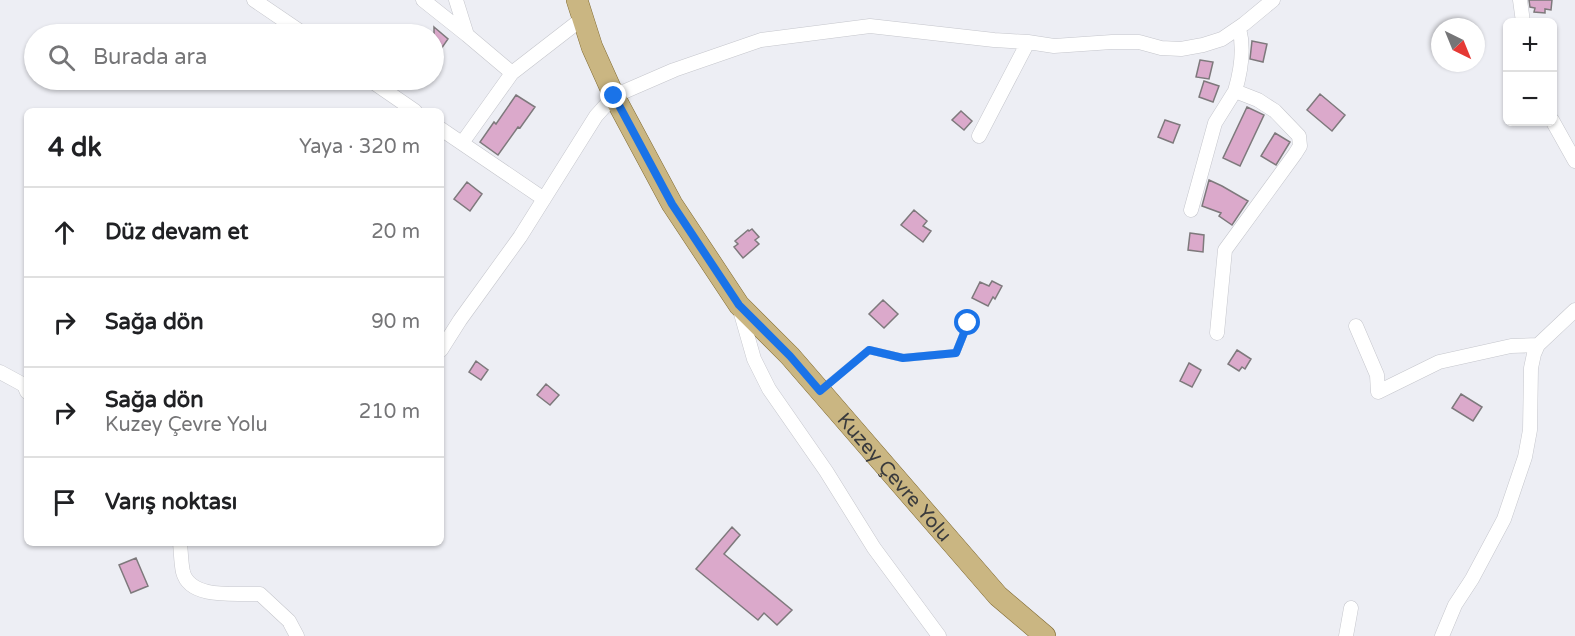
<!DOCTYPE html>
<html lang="tr">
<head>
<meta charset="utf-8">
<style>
  :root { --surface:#fff; --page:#f6f6f6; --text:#202124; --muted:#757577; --line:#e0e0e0 }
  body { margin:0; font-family:"Varela Round",sans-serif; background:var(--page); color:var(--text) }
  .controls { position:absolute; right:18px; top:18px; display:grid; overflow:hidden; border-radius:9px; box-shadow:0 2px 4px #0004 }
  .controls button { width:54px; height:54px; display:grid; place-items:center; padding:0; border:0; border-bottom:2px solid var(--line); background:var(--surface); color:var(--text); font:30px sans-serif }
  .compass { position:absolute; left:1431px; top:18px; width:54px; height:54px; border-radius:50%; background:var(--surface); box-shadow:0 2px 4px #0004; rotate:137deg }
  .stop { position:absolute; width:18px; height:18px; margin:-14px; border:4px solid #1a73e8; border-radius:50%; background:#fff }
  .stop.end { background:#1a73e8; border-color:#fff; box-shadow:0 2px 6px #0008 }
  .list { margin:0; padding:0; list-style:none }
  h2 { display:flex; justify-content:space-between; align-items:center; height:78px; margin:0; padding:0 24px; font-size:26px }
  h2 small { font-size:20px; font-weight:400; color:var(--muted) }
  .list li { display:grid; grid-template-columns:39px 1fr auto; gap:18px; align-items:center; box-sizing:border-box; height:90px; padding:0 24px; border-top:2px solid var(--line) }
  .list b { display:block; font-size:22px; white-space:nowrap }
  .list p { margin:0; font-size:20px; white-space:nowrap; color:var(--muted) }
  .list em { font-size:20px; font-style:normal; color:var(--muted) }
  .icon { flex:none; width:33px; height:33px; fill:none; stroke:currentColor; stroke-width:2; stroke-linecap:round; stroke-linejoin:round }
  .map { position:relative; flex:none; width:1575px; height:636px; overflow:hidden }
  .search { position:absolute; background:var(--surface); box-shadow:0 2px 4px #0004; left:24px; top:24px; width:420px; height:66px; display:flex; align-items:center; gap:15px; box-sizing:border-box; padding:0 21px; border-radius:33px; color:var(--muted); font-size:22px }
  .panel { position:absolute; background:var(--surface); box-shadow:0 2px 4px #0004; left:24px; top:108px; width:420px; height:438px; border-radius:9px }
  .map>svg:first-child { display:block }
</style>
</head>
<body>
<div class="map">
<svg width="1575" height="636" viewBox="0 0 1575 636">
  <rect width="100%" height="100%" fill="#edeef4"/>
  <!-- building -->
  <path fill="#dba9cb" stroke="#7e797c" stroke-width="1.5" d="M1529,0H1552L1551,10L1545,9V13L1534,12L1535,8L1530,7Z
    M434,27L448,39L434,59Z
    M1252,41L1267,44L1263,62L1250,59Z
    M1200,60L1213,62L1209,79L1196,77Z
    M1204,81L1219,86L1213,102L1199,97Z
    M1320,94L1345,115L1332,131L1307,110Z
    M516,95L535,107L520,128L518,127L498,155L480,142L494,122L496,124Z
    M1247,107L1264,115L1240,166L1223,158Z
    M961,111L972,121L964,130L952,120Z
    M1165,120L1180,125L1173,143L1158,137Z
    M1275,133L1290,142L1276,165L1261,156Z
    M1209,180L1222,186L1248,201L1232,225L1219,216L1221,213L1202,206Z
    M467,182L482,194L470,211L454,199Z
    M914,210L927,221L923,226L931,231L923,242L901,225Z
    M752,229L759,237L755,240L759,244L743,258L734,247L738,244L735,241L748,230L749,231Z
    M1190,233L1204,235L1203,252L1188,250Z
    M992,281L1002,286L995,299L993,297L988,306L972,298L980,282L989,286Z
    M883,300L898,314L884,328L869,314Z
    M1237,350L1251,359L1245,369L1242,367L1239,371L1228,364Z
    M476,361L488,370L481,380L469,372Z
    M1189,363L1201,370L1192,387L1180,381Z
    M546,384L559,395L550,405L537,395Z
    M1461,394L1482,407L1473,421L1452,408Z
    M732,527L740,535L724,554L792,610L777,625L764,613L758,620L696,569Z
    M136,558L148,586L131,593L119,565Z"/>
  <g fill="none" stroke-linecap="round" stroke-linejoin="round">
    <defs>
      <path id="service" d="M822,389L869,350L903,358L956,353L968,323"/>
      <path id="minor" d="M254,0L304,34
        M423,0L467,35L512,73
        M456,0L467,35
        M1520,0L1523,22
        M370,80L415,111
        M1552,120L1575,161
        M441,129L544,199
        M979,136L1028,42
        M462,143L512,73L583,18
        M1191,210L1215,123L1235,91
        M740,310L754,359L769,389L826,471L874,548L939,636
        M1356,326L1377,375L1378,392L1439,362L1511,346L1538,345
        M1217,333L1225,250L1295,154L1300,146L1299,136L1275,111L1258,100L1235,91C1241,71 1244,47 1239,28
        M441,350L460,320L520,237L596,116L614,96L674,70L761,40L870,26L994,40L1028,42L1054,46L1112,42H1139L1161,48L1181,49L1203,45L1222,39L1244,24L1273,0
        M0,372L24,385L27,392
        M180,543C181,552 181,563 183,572C190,600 237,593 260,594L289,621L297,636
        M1346,636L1351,608
        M1442,636L1455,605L1472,579L1504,519L1525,457L1530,430L1531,368L1534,354L1538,345L1575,310"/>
      <g id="primary">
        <path id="s1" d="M577,0L592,47L614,96L672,204L739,305L790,356L998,596L1045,636"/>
      </g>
    </defs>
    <!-- service casing -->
    <use href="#service" stroke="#c5c6cc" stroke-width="8"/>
    <!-- minor casing -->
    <use href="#minor" stroke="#c5c6cc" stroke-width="15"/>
    <!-- primary casing -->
    <use href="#primary" stroke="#816b33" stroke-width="22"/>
    <!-- service -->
    <use href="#service" stroke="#fff" stroke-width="7"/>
    <!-- minor -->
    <use href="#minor" stroke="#fff" stroke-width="14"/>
    <!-- primary -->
    <use href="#primary" stroke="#cab682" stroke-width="21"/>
  </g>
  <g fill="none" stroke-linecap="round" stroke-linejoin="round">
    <!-- route -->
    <path stroke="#1a73e8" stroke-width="8" d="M614,96L672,204L739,305L790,356L820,391L869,350L903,358L956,353L968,323"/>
  </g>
  <g text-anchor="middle" stroke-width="5" stroke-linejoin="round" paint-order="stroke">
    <!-- street labels -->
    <g font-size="20" fill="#3a3b3d" stroke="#fff">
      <text dy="7" stroke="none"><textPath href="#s1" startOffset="579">Kuzey Çevre Yolu</textPath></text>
    </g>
  </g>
</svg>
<div class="controls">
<button>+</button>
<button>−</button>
</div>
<svg class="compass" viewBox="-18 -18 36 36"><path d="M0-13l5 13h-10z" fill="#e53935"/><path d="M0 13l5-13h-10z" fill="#757577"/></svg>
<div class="stop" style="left:968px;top:323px"></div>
<div class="stop end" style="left:614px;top:96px"></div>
<div class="search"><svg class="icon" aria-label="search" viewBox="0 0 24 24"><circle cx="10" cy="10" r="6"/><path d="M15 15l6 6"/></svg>Burada ara</div>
<section class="panel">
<h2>4 dk<small>Yaya · 320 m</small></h2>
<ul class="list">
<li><svg class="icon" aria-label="ahead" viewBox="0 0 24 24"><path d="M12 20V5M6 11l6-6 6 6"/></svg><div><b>Düz devam et</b></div><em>20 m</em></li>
<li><svg class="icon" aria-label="right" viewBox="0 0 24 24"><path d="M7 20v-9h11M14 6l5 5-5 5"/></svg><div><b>Sağa dön</b></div><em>90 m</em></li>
<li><svg class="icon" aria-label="right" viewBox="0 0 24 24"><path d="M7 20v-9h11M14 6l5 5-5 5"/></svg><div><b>Sağa dön</b><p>Kuzey Çevre Yolu</p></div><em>210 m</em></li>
<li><svg class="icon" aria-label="arrive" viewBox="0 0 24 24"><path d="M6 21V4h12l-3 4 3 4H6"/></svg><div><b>Varış noktası</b></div></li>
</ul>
</section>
</div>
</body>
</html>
